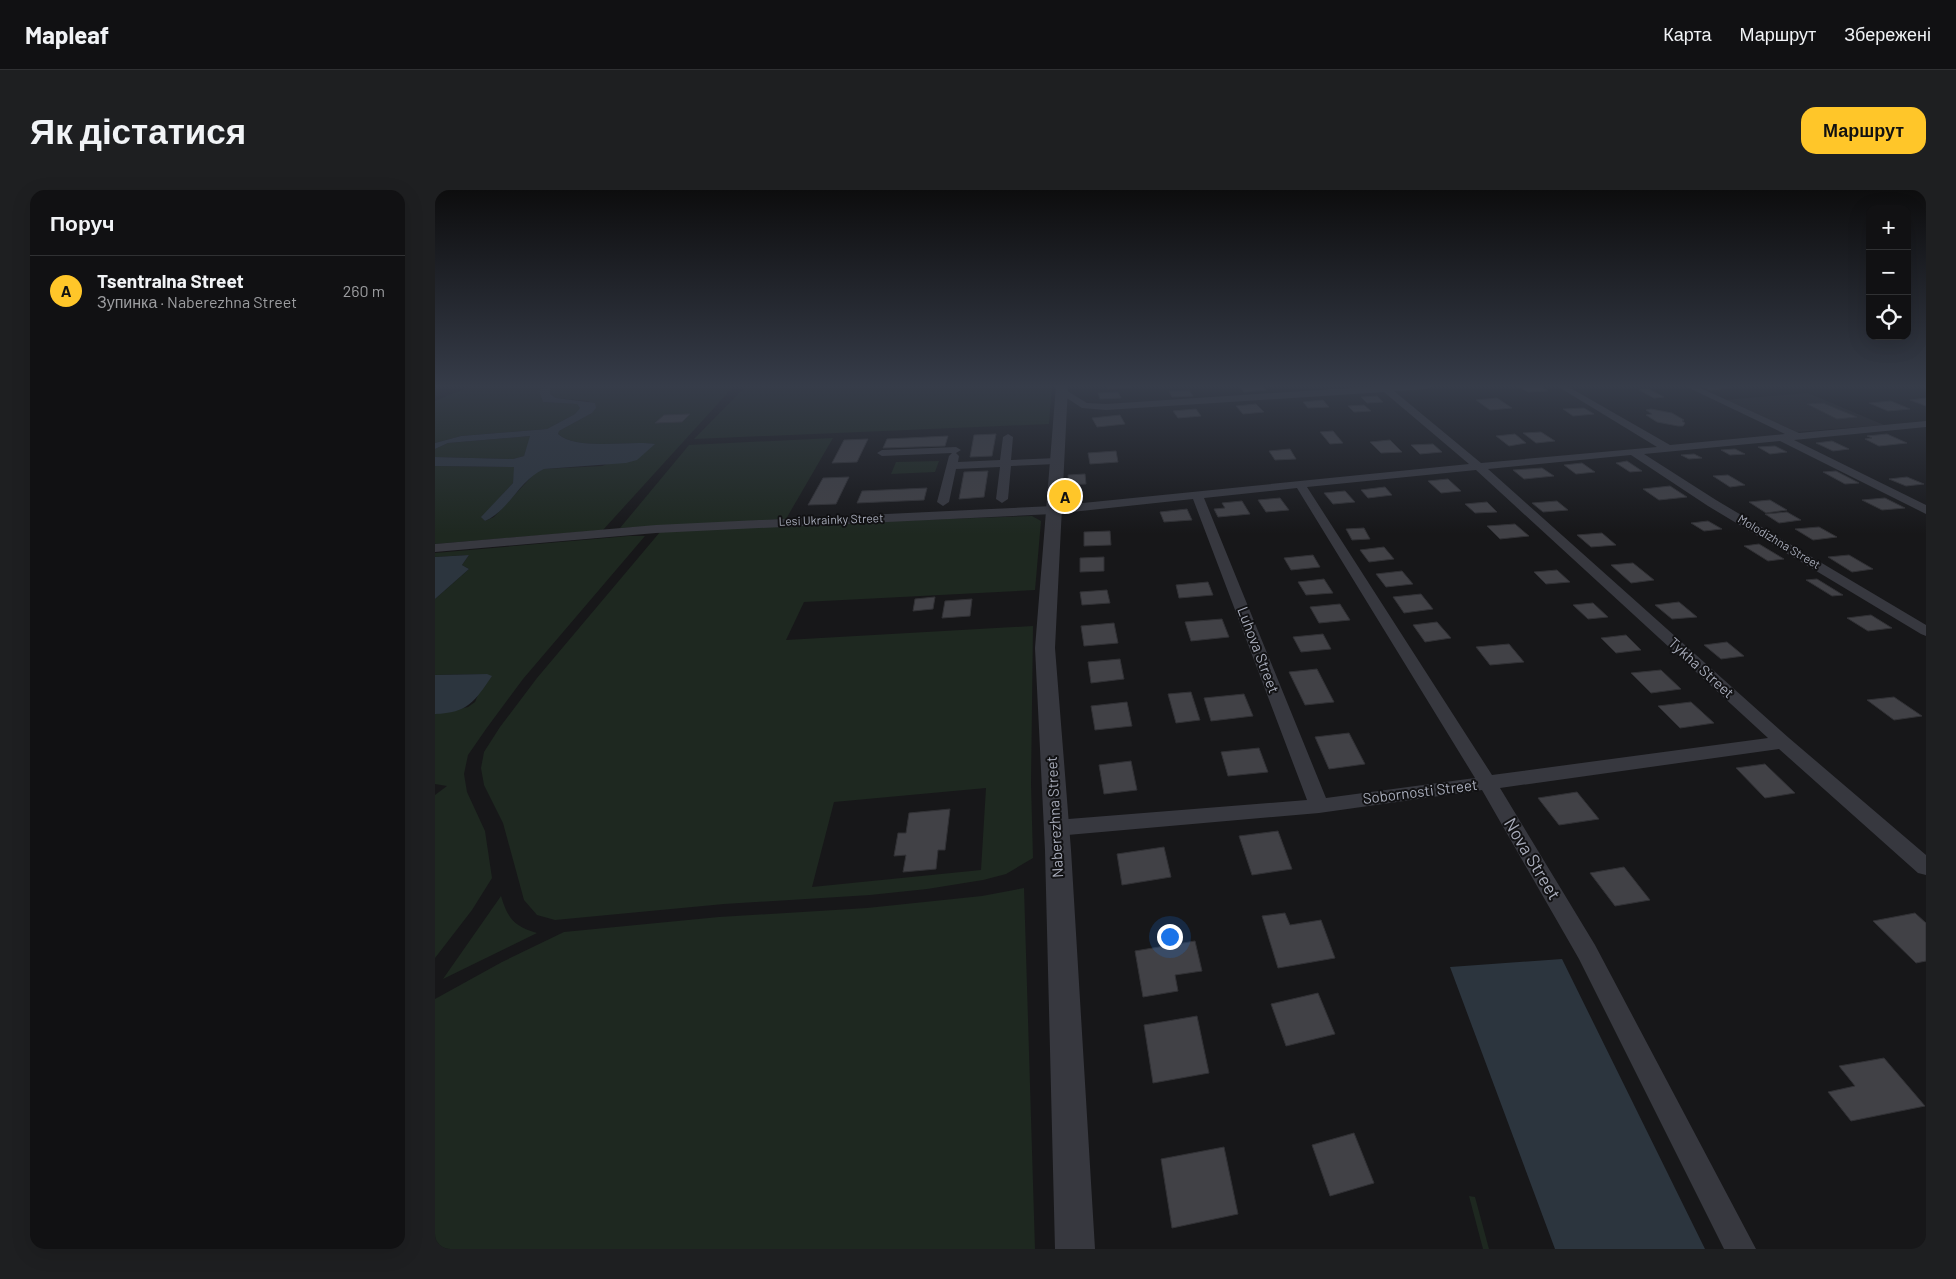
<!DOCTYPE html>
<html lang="uk">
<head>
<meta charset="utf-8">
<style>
  :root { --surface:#111113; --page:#1e1f21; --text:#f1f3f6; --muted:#9c9da0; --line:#303133; --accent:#ffc629 }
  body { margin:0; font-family:Barlow,sans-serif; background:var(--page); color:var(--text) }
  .controls { position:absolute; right:15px; top:15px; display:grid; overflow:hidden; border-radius:10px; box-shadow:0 5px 20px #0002 }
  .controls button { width:45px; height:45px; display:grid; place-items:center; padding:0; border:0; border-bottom:1px solid var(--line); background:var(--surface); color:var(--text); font:25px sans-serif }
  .you { position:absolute; left:734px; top:746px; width:18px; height:18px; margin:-12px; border:4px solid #fff; border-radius:50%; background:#1a73e8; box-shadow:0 0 0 8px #1a73e833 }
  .badge { display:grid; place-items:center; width:32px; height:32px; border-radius:50%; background:var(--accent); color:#111; font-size:16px; font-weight:700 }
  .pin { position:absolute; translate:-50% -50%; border:2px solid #fff; box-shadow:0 1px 5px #0006 }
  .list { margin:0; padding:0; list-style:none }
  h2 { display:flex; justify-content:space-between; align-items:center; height:65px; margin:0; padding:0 20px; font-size:21px }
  h2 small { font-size:16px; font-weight:400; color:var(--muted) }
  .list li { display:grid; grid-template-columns:32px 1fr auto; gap:15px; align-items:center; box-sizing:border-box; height:70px; padding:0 20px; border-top:1px solid var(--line) }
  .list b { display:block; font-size:19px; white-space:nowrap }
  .list p { margin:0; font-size:16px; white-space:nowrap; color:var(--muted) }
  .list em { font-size:16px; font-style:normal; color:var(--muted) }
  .icon { flex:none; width:28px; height:28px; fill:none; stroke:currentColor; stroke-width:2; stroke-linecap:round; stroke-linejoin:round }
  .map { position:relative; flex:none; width:1491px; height:1059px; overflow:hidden; border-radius:15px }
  header { display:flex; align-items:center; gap:30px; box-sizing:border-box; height:70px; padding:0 25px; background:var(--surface); border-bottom:1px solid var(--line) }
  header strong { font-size:24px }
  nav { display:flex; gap:28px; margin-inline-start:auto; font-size:18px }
  .intro { display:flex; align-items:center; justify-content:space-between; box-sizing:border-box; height:120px; padding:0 30px }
  h1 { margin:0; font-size:35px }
  .button { padding:12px 22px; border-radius:15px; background:var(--accent); color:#111; font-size:18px; font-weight:700 }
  main { display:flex; gap:30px; padding:0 30px }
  aside { flex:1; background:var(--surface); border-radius:15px; box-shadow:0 5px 20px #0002 }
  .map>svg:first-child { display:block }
</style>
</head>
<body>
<header>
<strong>Mapleaf</strong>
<nav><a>Карта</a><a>Маршрут</a><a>Збережені</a></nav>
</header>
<div class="intro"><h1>Як дістатися</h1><a class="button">Маршрут</a></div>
<main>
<aside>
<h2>Поруч<small></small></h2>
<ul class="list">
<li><span class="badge">A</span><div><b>Tsentralna Street</b><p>Зупинка · Naberezhna Street</p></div><em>260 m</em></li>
</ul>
</aside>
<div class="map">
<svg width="1491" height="1059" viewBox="0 0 1491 1059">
  <rect width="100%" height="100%" fill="#171719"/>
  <!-- built -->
  <path fill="#232326" d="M1373,203L1449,235L1362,242L1289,210Z"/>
  <!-- green -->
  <path fill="#1e2820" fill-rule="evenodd" d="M36,196H111L104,201L108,212L142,214L145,218L140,224L112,239L26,246L0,253V211Z
    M121,196H299L168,340L0,354V276L80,277L78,293L47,327L50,331L59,327L100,283L109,279L167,276L219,254C193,250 143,261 123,244L124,241L157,223L154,211L121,208L115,204V200Z
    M311,196H617L614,234L259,249Z
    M96,246L89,266L78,269L0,267V259L13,253Z
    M398,248L351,329L185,338L254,255Z
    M504,271L500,282L456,284L461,272Z
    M597,326L606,331L600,400L369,412L351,450L598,436L596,594L598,668L571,684L548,690L492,699L435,705L289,714L120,730L102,725L89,710L68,633L49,595L46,578L49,562L65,537L102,488L225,342L343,335ZM551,598L546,680L377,697L399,612Z
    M194,346H210L88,489L51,539L33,565L29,584L32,602L50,641L57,688L37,720L0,768V605L12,596L0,594V524L33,517L40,512L52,484L0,485V409L34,379L27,375L34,365L0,367V363Z
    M589,698L600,1059H0V809L67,772L129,742L284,727L432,718L547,706Z
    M66,706C73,729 79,736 102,743L8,789Z
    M1034,1006L1040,1007L1054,1059H1048Z"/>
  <!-- water -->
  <path fill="#2c353e" d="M111,196H121L115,200V204L121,208L160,213L161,218L157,223L124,241L123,244C142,261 194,250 220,254L202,270L191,273L109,279C84,290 75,320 50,331L46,327L78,293L79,277L0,276V267L78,269L89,266L95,246L13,253L0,259V253L26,246L112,239L140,224L145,218L142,214L108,212L104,201Z
    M34,365L27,375L34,379L0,409V367Z
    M52,484L57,486C40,511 33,523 0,524V485Z
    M1127,769L1270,1059H1120L1015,777Z"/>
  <!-- building -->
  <path fill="#414146" stroke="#313135" d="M672,196H696L697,198L673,199Z
    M804,196H827L831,200L809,202Z
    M1083,196H1105L1113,201L1093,202Z
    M1265,196H1293L1298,198L1274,200Z
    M1214,199L1229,207L1219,208L1204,200Z
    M754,200L758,206L737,207L734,201Z
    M683,202L686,208L665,209L663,203Z
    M942,206L948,212L932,213L926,207Z
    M1062,208L1077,218L1055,220L1041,210Z
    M1491,208V216L1475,210Z
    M888,210L894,217L873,218L868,212Z
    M1456,211L1475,219L1453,221L1434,213Z
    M1388,213L1422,227L1402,229L1372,214Z
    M821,214L829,222L808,224L801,216Z
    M929,215L936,221L919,222L913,216Z
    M1149,218L1159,224L1138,226L1128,219Z
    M761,219L766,226L743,228L738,221Z
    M1216,219L1237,223L1249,230L1247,231L1250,233L1248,236H1243L1222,232L1211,225L1217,224L1211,220Z
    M255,224L247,232L220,233L229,225Z
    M685,225L690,234L662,237L657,228Z
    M898,241L908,253L895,254L885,242Z
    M1106,242L1120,251L1101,253L1088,243Z
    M561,244L557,266L535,267L539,245Z
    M1080,244L1091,253L1074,256L1061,246Z
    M1452,244L1472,253L1444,256L1430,249L1437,248L1432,246Z
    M513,246L510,256L448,258L452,249Z
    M433,249L422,272L397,273L409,250Z
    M955,250L967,262L946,263L935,252Z
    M1397,251L1414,259L1398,261L1381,253Z
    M998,254L1007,262L985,264L976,255Z
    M1340,256L1352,262L1335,264L1323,257Z
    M855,259L861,269L840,270L834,261Z
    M1300,259L1310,264L1295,265L1286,260Z
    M681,261L683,272L655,274L653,263Z
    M1259,264L1267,268L1254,269L1246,265Z
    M1192,271L1207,281L1195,282L1181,273Z
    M1147,273L1160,282L1141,284L1129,275Z
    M1107,278L1119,286L1089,289L1078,280Z
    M553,281L549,307L524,309L529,282Z
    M1401,281L1424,293L1410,294L1388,282Z
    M650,284L651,294L634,295L633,285Z
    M1293,285L1310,295L1295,297L1278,286Z
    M414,287L401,314L373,315L388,288Z
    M1472,287L1489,294L1471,296L1454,289Z
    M1013,289L1026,301L1006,303L993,291Z
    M1235,296L1252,307L1224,310L1208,299Z
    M950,297L957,305L933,308L926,300Z
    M492,298L489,310L422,313L427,301Z
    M910,301L920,312L898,314L889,303Z
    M845,308L854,320L831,322L823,310Z
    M1450,308L1470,318L1447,320L1427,310Z
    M1335,310L1352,320L1331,323L1314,312Z
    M807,311L815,324L783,327L779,319L790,318L787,313Z
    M1122,311L1133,320L1108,322L1097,313Z
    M1052,312L1062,322L1040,323L1030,314Z
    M752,319L757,330L729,332L725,322Z
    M1352,322L1366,330L1344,333L1330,324Z
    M1273,331L1287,339L1269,341L1256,333Z
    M1080,334L1094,346L1065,349L1052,336Z
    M1384,337L1402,347L1378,350L1360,339Z
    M929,338L935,349L917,350L911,339Z
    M675,341L676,355L649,356V342Z
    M1167,343L1181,355L1156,357L1142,345Z
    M1324,354L1349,369L1333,371L1309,356Z
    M949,357L959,369L934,372L925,360Z
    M878,365L885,377L856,380L849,368Z
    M1414,365L1438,379L1417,382L1393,367Z
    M669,367V381L645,382V368Z
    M1198,373L1219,390L1196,393L1176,375Z
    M1122,380L1135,392L1111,394L1099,382Z
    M967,381L978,394L951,397L941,384Z
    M889,389L898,403L871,405L863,392Z
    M1382,389L1408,405L1397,406L1371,390Z
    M773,392L778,405L744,408L741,395Z
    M672,400L675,413L647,415L645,402Z
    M986,404L998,419L969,423L958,407Z
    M500,407L498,419L478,421L480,409Z
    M537,409L535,426L507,428L510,411Z
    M1244,412L1262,427L1237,429L1220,415Z
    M1158,413L1173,427L1153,429L1138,415Z
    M905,414L915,430L884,433L875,417Z
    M1436,425L1457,438L1433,441L1412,428Z
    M787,429L794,447L756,451L750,432Z
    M1002,432L1016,448L990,452L978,435Z
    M679,433L683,453L649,456L646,436Z
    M888,444L896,459L866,462L858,447Z
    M1191,445L1206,460L1181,463L1166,448Z
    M1292,452L1309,466L1286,469L1269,455Z
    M1074,454L1089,472L1055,475L1041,457Z
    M685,469L689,489L656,493L653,472Z
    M882,479L899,512L870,515L854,482Z
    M1226,480L1246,499L1216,503L1196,483Z
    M756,502L765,530L741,533L733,504Z
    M809,504L818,526L776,531L769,508Z
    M1459,507L1487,526L1459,530L1432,510Z
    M692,512L697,536L660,540L656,516Z
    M1256,512L1279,533L1245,538L1223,516Z
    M914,543L930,574L894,579L880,547Z
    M824,558L833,582L793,586L786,562Z
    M696,571L702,600L669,604L664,575Z
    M1330,574L1360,603L1330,608L1301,578Z
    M1142,602L1164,629L1124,635L1103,608Z
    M515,619L510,660H503L501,679L468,682L471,665L459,666L463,643H471L474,623Z
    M843,641L857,679L817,685L804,646Z
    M729,657L736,687L687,695L682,664Z
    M1189,677L1215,710L1180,716L1155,683Z
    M850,723L855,735L886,730L900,768L843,778L827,726Z
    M1480,723L1491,733V771L1481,773L1438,731Z
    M760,751L767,781L740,785L743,801L708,807L700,761Z
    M883,803L900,844L851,856L836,814Z
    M762,826L774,883L718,893L709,835Z
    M1449,868L1490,916L1416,931L1393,902L1420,896L1404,876Z
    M919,943L939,993L895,1006L877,955Z
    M789,957L803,1024L737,1038L726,969Z"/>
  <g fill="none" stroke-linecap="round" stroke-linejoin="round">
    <!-- minor -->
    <path fill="#37383f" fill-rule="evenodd" d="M944,196H997L993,199L959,201L1046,273L1222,257L1122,196H1132L1235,255L1350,244L1250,196H1261L1364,243L1491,231V237L1359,250L1491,315V324L1345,251L1209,264L1281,310L1491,435V446L1486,444L1273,316L1196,265L1053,279L1354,548L1491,665V685L1483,683L1344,559L1065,598L1160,755L1321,1059H1289L1144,769L1047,600L884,623L621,646L614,643L611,638L614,633L621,630L872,610L758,309L618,324L221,343L0,362V354L221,335L618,316L1034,274L949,202L671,220L647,218L621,201L623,199H629L652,213L671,214ZM1041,280L1333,548L1057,585L872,297ZM862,298L1040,588L891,608L769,308Z
      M573,244L578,247L576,270L621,268L626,271L621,274L576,276L573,309L567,313L561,309L565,277L521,279L514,312L508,316L502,312L514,266L517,263L447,266L442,263L447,260L521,257L526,260L521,263L524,266L523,272L565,270L568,247Z"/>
    <!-- tertiary -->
    <path fill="#37383f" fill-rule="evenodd" d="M621,196H633L620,458L636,660L660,1059H620L610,660L600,458Z"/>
  </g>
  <!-- sky -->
  <linearGradient id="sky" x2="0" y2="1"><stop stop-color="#0d0d0e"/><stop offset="0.57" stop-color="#363c49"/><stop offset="1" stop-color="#363c49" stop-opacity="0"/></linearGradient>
  <rect width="1491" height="344" fill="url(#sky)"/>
  <g text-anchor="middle" stroke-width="4" stroke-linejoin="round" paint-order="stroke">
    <!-- far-street labels -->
    <g font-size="12" fill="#a8acba" stroke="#121214">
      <text transform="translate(396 330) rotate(-2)" y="4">Lesi Ukrainky Street</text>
      <text transform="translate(1344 352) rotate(31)" y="4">Molodizhna Street</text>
    </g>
    <!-- street labels -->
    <g font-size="15" fill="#a8acba" stroke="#121214">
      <text transform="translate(823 460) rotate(69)" y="5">Luhova Street</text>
      <text transform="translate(1266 478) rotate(42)" y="5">Tykha Street</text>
      <text transform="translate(985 602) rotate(-7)" y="5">Sobornosti Street</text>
      <text transform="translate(620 627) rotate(-93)" y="5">Naberezhna Street</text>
    </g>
    <!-- near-street labels -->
    <g font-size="18" fill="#a8acba" stroke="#121214">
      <text transform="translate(1097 669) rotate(59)" y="6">Nova Street</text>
    </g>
  </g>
</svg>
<div class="controls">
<button>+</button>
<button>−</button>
<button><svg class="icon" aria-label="locate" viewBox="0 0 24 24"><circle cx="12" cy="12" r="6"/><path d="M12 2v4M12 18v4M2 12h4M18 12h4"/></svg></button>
</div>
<div class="you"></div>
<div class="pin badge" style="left:630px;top:306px">A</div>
</div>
</main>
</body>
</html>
